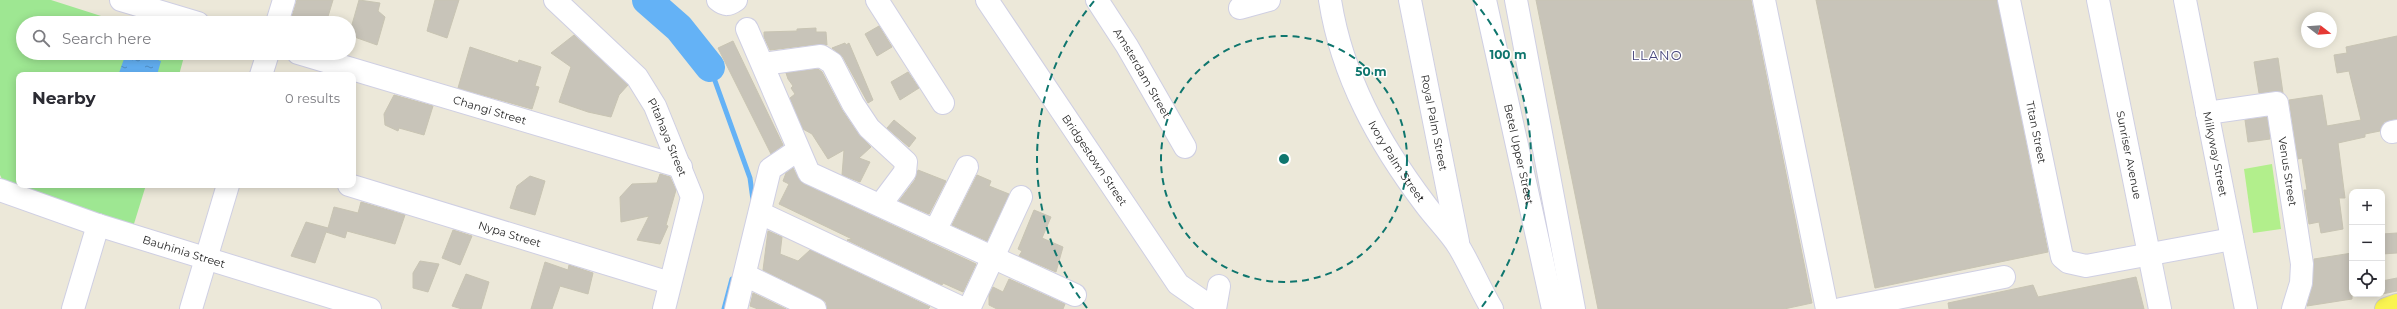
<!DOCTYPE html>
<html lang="en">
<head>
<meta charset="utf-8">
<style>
  :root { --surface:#fff; --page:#f7f7f7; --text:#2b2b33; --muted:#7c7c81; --line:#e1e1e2 }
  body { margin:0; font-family:Montserrat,sans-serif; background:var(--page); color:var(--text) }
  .controls { position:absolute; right:12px; bottom:12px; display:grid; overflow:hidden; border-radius:8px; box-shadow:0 2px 10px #0003 }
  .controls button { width:36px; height:36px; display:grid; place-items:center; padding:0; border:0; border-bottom:1px solid var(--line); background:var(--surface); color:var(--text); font:20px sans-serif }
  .compass { position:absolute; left:2301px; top:12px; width:36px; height:36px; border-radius:50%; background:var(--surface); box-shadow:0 2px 10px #0003; rotate:107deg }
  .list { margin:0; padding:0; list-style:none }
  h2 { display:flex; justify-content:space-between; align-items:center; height:52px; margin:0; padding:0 16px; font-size:17px }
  h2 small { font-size:13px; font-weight:400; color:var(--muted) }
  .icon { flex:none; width:22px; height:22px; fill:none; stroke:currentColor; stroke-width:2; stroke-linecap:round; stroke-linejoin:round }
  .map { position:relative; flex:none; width:2397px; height:309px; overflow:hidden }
  .search { position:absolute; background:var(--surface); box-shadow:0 2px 10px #0003; left:16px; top:16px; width:340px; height:44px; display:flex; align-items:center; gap:10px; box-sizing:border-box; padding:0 14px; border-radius:22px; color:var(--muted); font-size:15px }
  .panel { position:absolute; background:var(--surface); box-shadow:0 2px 10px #0003; left:16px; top:72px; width:340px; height:116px; border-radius:8px }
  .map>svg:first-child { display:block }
</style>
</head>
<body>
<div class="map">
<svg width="2397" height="309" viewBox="0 0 2397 309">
  <defs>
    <pattern id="water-ripples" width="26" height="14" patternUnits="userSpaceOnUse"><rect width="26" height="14" fill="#64b2f6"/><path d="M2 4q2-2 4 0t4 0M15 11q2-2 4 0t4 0" fill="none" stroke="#5291c7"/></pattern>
  </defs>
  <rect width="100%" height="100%" fill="#ece8d9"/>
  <!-- park -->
  <path fill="#9ee792" d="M0,0H51L123,23H23V53H185L179,75H19V185H146L133,227L7,189L0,175Z"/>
  <!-- pitch -->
  <path fill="#b2ef8c" d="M2272,164L2281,229L2253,233L2244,169Z"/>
  <!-- water -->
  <path fill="url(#water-ripples)" d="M126,53H135L161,61L157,75L119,73Z"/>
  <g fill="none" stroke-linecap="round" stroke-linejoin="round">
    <!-- stream -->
    <path stroke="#64b2f6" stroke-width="5" d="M710,67L750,178L753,200
      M724,309L732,279"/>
    <!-- river -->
    <path stroke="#64b2f6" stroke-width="30" d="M647,0L679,28L710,67"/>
  </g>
  <!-- building -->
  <path fill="#c8c4b9" stroke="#c8c4b3" d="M297,0H333L326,23H290Z
    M359,0L380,3L378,11L385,17L377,45L349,35Z
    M435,0H459L447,38L427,31Z
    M1536,0H1751L1812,303L1784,309H1598Z
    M1816,0H1997L2048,252L1875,288Z
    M879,26L892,47L877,56L865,34Z
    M816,28V32H826L827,45L819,44L770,50L764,37V32L797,31V29Z
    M574,35L628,85L619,95L611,117L588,112L559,102L571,67L551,53Z
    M2397,36V119L2384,122L2380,131L2365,134V137L2338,143L2345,198H2339L2343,229L2321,233L2319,222L2309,224L2304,190H2307L2302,158L2298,159L2289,100L2322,95L2327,126L2361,120L2349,71L2337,73L2334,55L2347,53L2346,47Z
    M733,41L783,145L771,154L718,48Z
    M845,43L846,45L849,43L873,100L868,103L843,57L832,48Z
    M470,47L518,63L519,60L541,67L535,86L539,87L532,109L458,88Z
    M2278,58L2283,93L2276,91L2259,93L2254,62Z
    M818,69L822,72L842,110L859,135L871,147L859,158L870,162L860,182L842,175L844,150L828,159L812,134L803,129L790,98L795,94L791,88L793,86L788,79L786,73Z
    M908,72L919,88L900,100L891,82Z
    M394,95L433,106L424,135L399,128L398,131L385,125L384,114Z
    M2267,117L2270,139L2248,142L2245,120Z
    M894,120L916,138L909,147L887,128Z
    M793,168L798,178L804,184L976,264L963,292L943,283L942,285L847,240L852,239L779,204L789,184L783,181L786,173Z
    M918,170L946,181L929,214L899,201L915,180Z
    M660,174L670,177L676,190L666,225L668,226L660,244L637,240L649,216L621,222L620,197L632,184L657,183Z
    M977,175L991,181L989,186L1009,194L987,241L952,225Z
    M530,176L545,181L535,215L510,208L517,186Z
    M361,202L405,215L395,244L347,231L345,238L326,232L315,263L291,256L306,222L328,228L334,207L358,213Z
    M1034,210L1051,217L1042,238L1063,247L1056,272L1019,256L1022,251L1018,249Z
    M453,230L472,236L460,265L442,258Z
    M768,231L782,237L780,254L798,261L810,250L930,307L928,309H827L826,302L820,298L763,270Z
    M2397,233V253L2382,254V234Z
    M2352,253V299L2307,306L2313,284L2314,259Z
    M420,261L439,264L428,292L413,288V273Z
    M545,262L568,270L569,265L593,273L588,294L560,286L552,309H531Z
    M466,274L489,282L481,309H462L452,306Z
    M2136,277L2144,309H1949L1948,303L2033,285L2038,297Z
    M2397,278V291L2382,294V281Z
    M1009,279L1065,304L1063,309H997L989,305V295L993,287L1003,292Z
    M753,293L786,309H758L750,306Z"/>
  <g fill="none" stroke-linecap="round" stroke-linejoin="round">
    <defs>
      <g id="minor">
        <path d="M121,0L198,23"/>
        <path id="s1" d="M555,0L637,77L655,106L692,197L664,309"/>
        <path d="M718,0C725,6 729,5 736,0"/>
        <path d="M877,0L943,103"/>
        <path id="s2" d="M987,0L1178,284L1201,300L1215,306"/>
        <path id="s3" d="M1097,0L1127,46L1185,147"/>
        <path id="s4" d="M1330,0C1342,77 1379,143 1425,204C1436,219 1450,232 1459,247C1471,267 1480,289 1492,309"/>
        <path id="s5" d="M1410,0L1458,242"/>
        <path id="s6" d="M1485,0L1553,309"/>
        <path d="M1516,0L1574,309"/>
        <path d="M1764,0L1827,309"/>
        <path id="s7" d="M2009,0L2062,257L2068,262L2086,266L2232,239"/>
        <path id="s8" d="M2098,0L2160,309"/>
        <path id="s9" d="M2185,0L2246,309"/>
        <path d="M1240,8L1269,0"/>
        <path d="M277,23L284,0"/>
        <path d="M747,29L809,173L1075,295"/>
        <path id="s10" d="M298,53L681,167"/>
        <path d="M763,64L821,56L832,63L853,104L869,128L906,162L905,172L881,204"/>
        <path d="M261,75L268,53"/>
        <path id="s11" d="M2207,113L2277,103L2302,264L2301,283L2293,309"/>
        <path d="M2392,132L2397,131"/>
        <path id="s12" d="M349,185L670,283"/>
        <path id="s13" d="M0,190L98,225L370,309"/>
        <path d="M760,213L964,309"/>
        <path d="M935,231L967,167"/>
        <path d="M745,275L815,309"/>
        <path d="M73,309L98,225"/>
        <path d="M191,309L228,185"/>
        <path d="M736,309L770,169L798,150"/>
        <path d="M969,309L1021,197"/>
        <path d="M1215,309L1219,286"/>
        <path d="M1841,309L2004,277"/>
      </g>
      <path id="major" d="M2386,309L2397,305"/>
    </defs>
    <!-- minor casing -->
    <use href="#minor" stroke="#cfcfe3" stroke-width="24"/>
    <!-- major casing -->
    <use href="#major" stroke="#ccc" stroke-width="24"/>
    <!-- minor -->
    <use href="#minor" stroke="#fff" stroke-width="22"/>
    <!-- major -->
    <use href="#major" stroke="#faf451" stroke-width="22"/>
  </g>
  <!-- distance rings -->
  <g fill="none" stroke="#0f766e" stroke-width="2" stroke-dasharray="7 5">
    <circle cx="1284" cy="159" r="123"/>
    <path d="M1087 308A247 247 0 0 1 1095 0M1473 0A247 247 0 0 1 1481 308"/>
  </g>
  <g text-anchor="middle" stroke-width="3" stroke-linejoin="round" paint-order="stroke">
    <!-- street labels -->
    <g font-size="11" fill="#292929" stroke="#fff">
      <text dy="4" stroke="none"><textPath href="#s3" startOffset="86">Amsterdam Street</textPath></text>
      <text dy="4" stroke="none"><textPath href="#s10" startOffset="200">Changi Street</textPath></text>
      <text dy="4" stroke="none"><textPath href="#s5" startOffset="125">Royal Palm Street</textPath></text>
      <text dy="4" stroke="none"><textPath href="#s7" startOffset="135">Titan Street</textPath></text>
      <text dy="4" stroke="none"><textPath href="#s1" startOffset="180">Pitahaya Street</textPath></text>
      <text dy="4" stroke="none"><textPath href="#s6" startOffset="158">Betel Upper Street</textPath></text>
      <text dy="4" stroke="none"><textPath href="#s8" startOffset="158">Sunriser Avenue</textPath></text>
      <text dy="4" stroke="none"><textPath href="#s9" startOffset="157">Milkyway Street</textPath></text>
      <text dy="4" stroke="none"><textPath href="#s2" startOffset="193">Bridgestown Street</textPath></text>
      <text dy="4" stroke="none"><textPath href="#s4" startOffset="176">Ivory Palm Street</textPath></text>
      <text dy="4" stroke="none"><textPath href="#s11" startOffset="140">Venus Street</textPath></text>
      <text dy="4" stroke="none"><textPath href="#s12" startOffset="168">Nypa Street</textPath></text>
      <text dy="4" stroke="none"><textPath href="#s13" startOffset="194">Bauhinia Street</textPath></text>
    </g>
    <!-- quarter labels -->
    <g font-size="13" letter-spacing="1" fill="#47467c" stroke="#fff">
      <text x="1657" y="60">LLANO</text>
    </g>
  </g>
  <circle cx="1284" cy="159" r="6" fill="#0f766e" stroke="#fff" stroke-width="2"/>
  <g font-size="12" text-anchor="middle" font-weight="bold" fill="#0f766e" stroke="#fff" stroke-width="3" stroke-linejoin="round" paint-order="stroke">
    <text x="1508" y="59">100 m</text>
    <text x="1371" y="76">50 m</text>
  </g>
</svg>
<div class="controls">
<button>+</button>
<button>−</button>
<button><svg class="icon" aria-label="locate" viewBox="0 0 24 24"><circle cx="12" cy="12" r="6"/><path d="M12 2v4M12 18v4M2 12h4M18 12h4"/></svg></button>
</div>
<svg class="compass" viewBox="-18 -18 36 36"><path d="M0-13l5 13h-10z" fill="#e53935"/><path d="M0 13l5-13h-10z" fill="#7c7c81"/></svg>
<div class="search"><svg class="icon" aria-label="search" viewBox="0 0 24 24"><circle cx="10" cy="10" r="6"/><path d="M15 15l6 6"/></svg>Search here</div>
<section class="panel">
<h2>Nearby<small>0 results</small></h2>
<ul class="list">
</ul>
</section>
</div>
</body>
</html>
